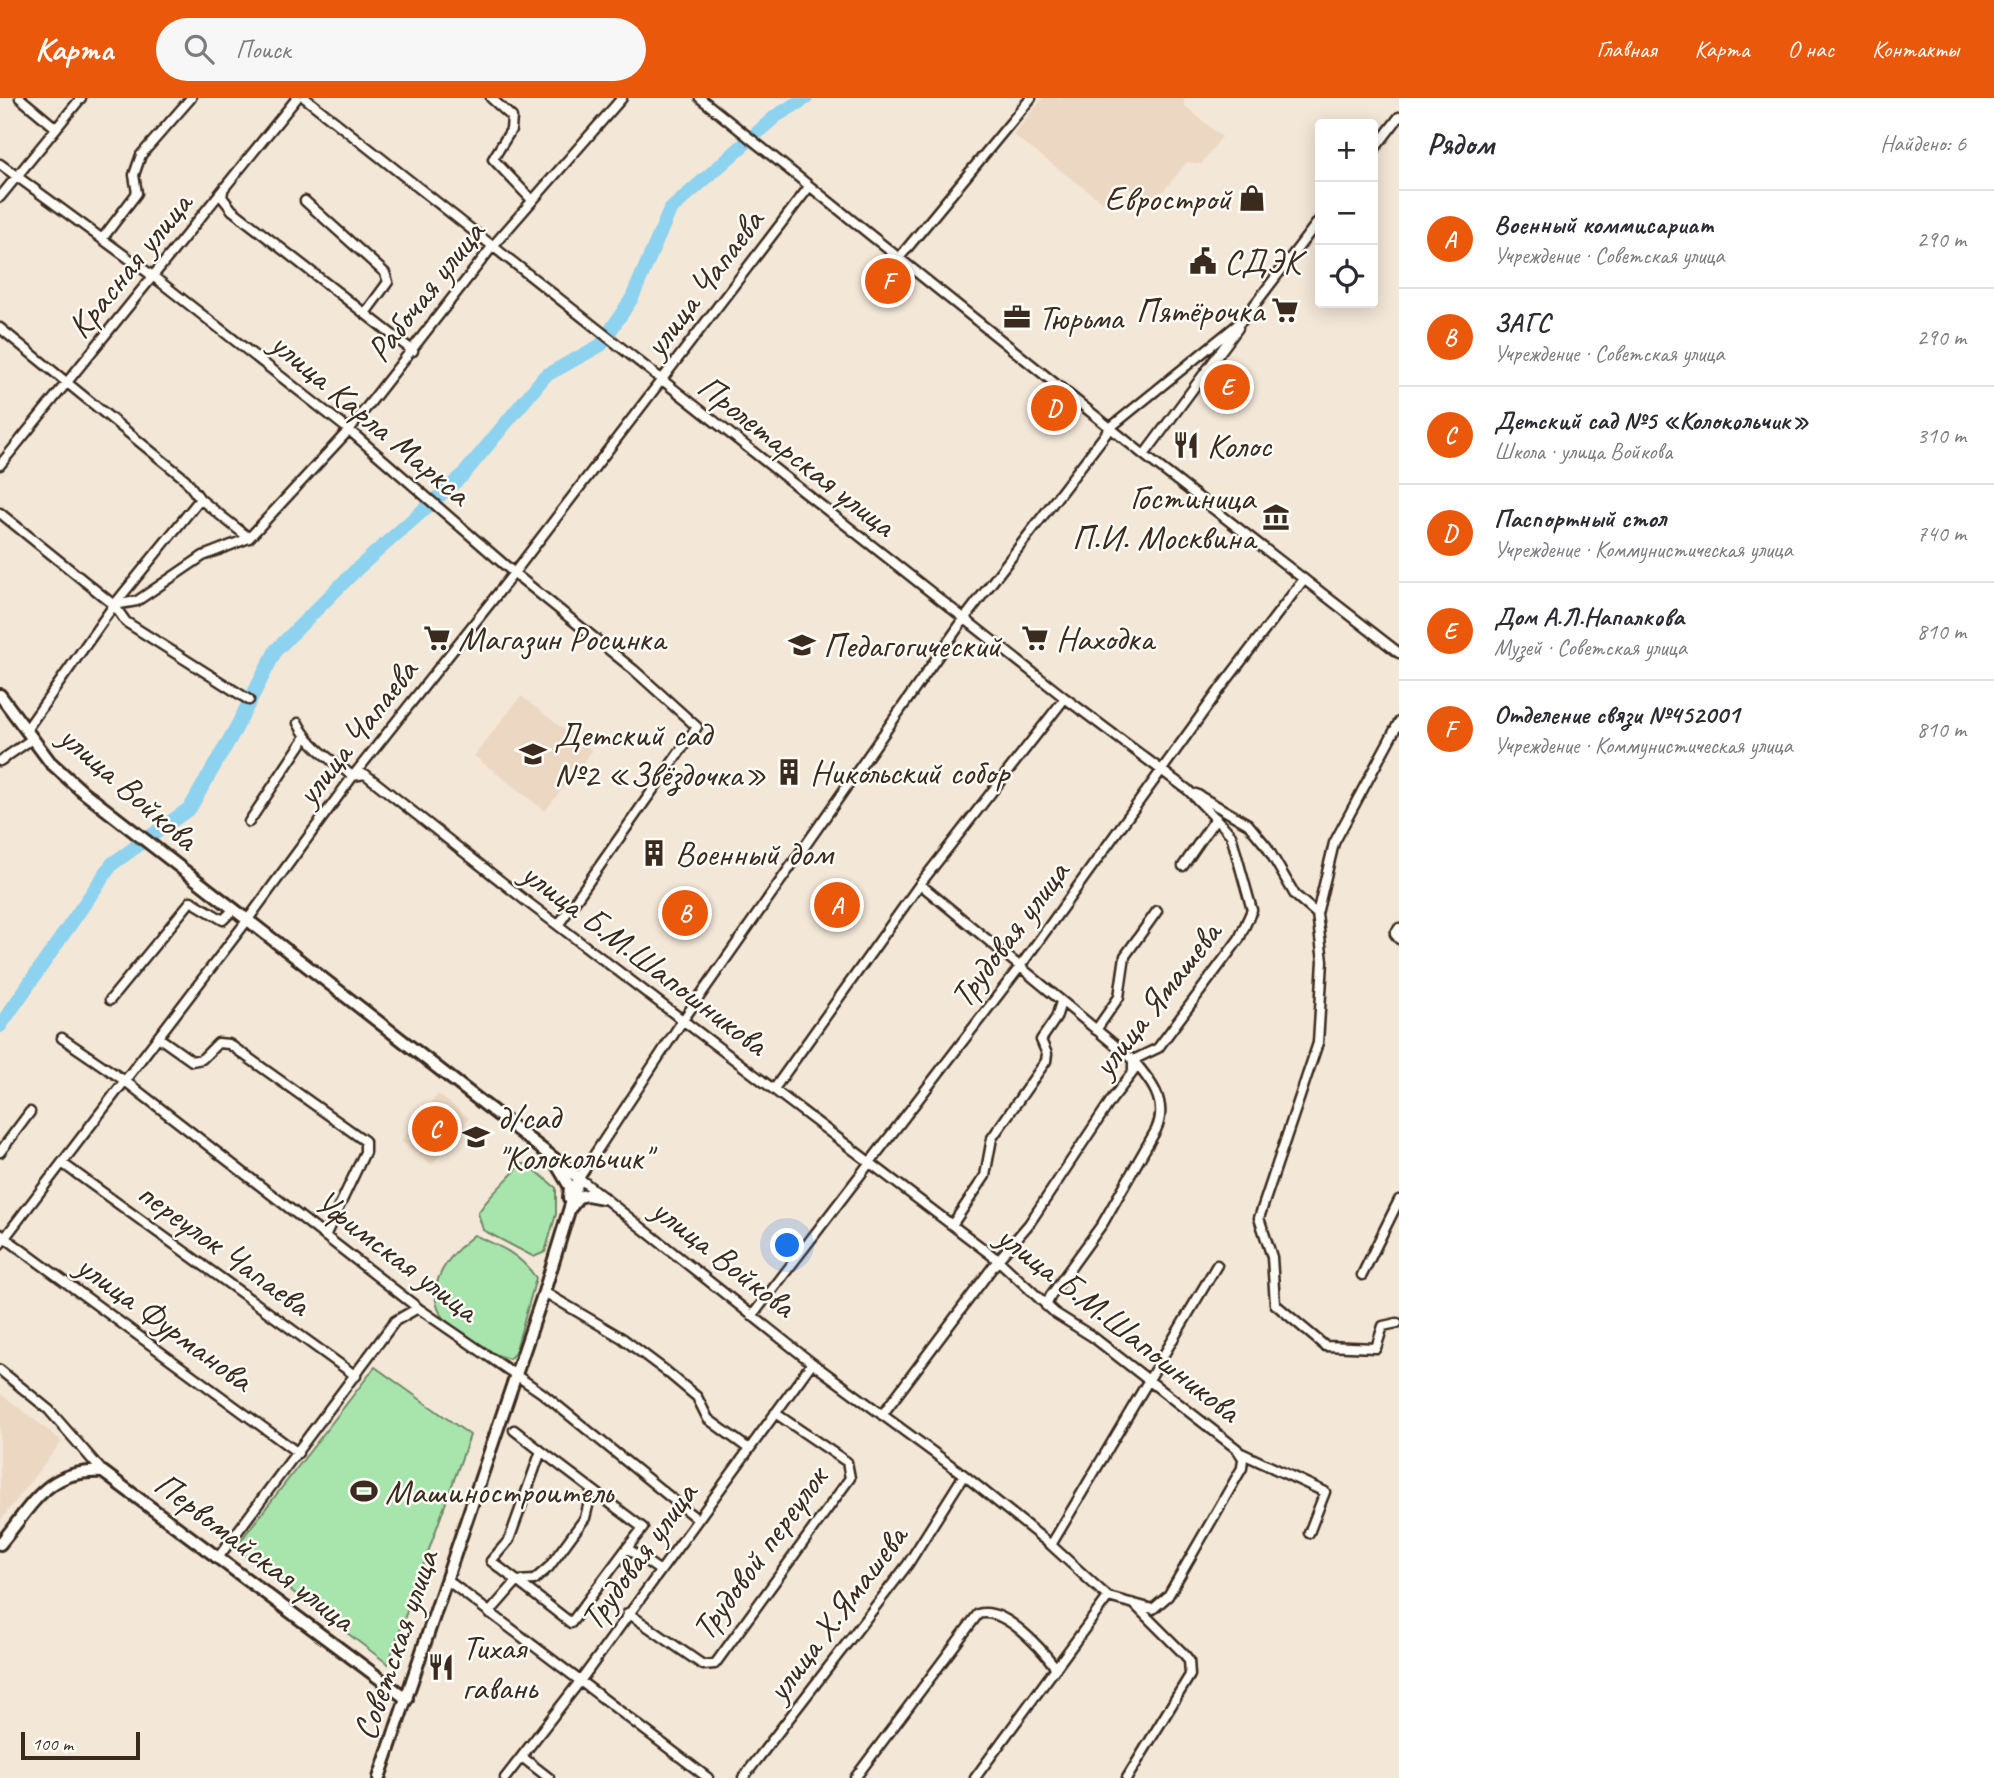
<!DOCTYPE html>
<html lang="ru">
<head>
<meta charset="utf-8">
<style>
  :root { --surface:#fff; --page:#f7f7f7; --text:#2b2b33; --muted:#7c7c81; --line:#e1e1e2; --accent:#ea580c }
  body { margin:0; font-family:Caveat,sans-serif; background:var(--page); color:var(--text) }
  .controls { position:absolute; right:21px; top:21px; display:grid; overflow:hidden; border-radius:7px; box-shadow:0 4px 18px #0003 }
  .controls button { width:63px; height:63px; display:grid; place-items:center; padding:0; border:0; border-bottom:2px solid var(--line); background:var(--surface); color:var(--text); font:35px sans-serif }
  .scale { position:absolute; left:21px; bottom:18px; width:119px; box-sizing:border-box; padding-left:7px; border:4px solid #3b2a1e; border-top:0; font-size:19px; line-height:24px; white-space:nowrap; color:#3b2a1e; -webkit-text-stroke:5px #fdfcf7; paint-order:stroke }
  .you { position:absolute; left:788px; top:1148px; width:24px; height:24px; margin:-18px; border:5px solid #fff; border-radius:50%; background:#1a73e8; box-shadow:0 0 0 10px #1a73e833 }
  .badge { display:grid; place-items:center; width:46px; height:46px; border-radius:50%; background:var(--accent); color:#fff; font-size:23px; font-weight:700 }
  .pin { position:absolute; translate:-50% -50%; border:4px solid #fff; box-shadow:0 2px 7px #0006 }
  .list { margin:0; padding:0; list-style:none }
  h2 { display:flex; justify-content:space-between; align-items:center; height:91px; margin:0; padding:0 28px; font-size:30px }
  h2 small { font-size:23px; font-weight:400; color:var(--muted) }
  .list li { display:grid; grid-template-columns:46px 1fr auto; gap:21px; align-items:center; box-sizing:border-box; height:98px; padding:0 28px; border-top:2px solid var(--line) }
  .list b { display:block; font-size:26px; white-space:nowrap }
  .list p { margin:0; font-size:23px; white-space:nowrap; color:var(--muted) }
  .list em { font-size:23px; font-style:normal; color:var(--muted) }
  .icon { flex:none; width:38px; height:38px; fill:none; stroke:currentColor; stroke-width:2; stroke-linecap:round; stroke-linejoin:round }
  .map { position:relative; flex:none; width:1399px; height:1680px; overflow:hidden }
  header { display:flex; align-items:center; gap:42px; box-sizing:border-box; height:98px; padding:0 35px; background:var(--accent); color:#fff }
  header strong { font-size:33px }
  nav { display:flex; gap:38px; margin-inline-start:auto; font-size:24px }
  .search { width:490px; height:63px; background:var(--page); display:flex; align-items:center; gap:18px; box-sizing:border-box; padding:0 24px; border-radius:38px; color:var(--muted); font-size:26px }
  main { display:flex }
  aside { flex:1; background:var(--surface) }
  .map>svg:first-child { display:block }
</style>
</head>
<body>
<header>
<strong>Карта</strong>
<div class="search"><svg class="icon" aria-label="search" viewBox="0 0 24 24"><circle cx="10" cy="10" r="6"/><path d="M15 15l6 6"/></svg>Поиск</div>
<nav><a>Главная</a><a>Карта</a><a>О нас</a><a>Контакты</a></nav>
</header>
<main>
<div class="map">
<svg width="1399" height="1680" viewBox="0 0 1399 1680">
  <rect width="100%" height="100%" fill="#f3e7d8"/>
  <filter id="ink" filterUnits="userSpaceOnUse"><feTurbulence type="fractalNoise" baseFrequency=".0143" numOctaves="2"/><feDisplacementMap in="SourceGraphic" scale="14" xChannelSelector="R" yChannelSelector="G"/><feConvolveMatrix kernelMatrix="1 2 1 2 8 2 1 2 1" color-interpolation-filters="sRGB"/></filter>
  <g filter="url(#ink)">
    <!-- built -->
    <path fill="#ecd8c2" d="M1043,0H1184V7L1222,39L1201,66L1187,64L1152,107L1125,88L1108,108L1013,37Z
      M521,598L592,653L545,713L474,658Z
      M438,996L469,1020L432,1067L401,1043Z
      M0,1295L62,1343L0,1423Z"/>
    <!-- green -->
    <path fill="#a7e5ad" stroke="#718866" stroke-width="2" d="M521,1066H528L556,1090V1116L545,1154L534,1159L483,1132L478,1115C490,1096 507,1083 521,1066Z
      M474,1137C500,1148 520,1156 536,1180L515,1255L509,1261C436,1237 405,1193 474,1137Z
      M375,1269L470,1337L388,1566L235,1450Z"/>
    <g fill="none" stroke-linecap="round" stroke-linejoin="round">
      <!-- river -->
      <path stroke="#8dd2ef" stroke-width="14" d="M0,928L112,766L190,710L235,632L276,552L357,471L463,377L545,278L601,247L632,200L670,112L776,18L806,0"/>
      <defs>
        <path id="minor" d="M20,0L56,30
          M305,0L1065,600L1188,692L1223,728L1231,737L1252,812L1239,841L1158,950L1133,962V974L1112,1001L1029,1126L998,1162L882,1317
          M491,0L512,19L511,32L493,61L531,101
          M700,0L1144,357L1399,555
          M1373,53L1399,19
          M0,66L154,179L349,332L514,475L634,572L697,629L559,826
          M223,93L222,99L232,112L413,253
          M0,99L81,0
          M305,103L385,175L388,184L366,214
          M102,141L137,95L134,77L141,57L191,0
          M899,160L1031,0
          M0,230L185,381L200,401L249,440
          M1144,357L1238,230
          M0,367L297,0
          M0,415L114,507L126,524L249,602
          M114,507L200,401
          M298,625C309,648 332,663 353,678L365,676L526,803L998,1162L1055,1215L1093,1239L1237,1351L1243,1360L1242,1370L1168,1498L1153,1511L1108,1499L1051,1447L964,1377L812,1265L579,1080L683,922L964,521L1111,329L1243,222L1320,121
          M26,632L114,507L137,503L203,458L249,440L349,332L492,149L622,0
          M0,663L32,641
          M1196,696L1248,726L1267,749L1295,797L1317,816L1323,863L1318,945L1259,1120L1272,1159L1275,1206L1325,1248L1376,1250L1383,1228L1397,1225
          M249,724L305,640
          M1183,768L1216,720
          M920,786L1133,962C1150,982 1169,1004 1156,1032L1103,1125L1051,1197L1046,1208
          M1317,816L1334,745L1399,624
          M1399,830L1395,836L1399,841
          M110,902L191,803L223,822L232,813
          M1096,932L1119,899L1125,858L1157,813
          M158,939L192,963L202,961L218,945L229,946L365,1043V1054L326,1136
          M62,940L125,983L418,1210L542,1295L697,1421
          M774,991L920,786L1065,600
          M0,1054L30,1014
          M62,1065L356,1278
          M952,1127L985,1078L992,1040L1046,963L1047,956L1041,942L1056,920L1061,904
          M0,1136L298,1355
          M0,1146L246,824L353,678L514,475L809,89
          M1362,1177L1399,1102
          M544,1194L622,1240L666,1273L697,1299L708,1321L749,1351
          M752,1218L1019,870L1220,591L1304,481
          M0,1272L49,1312L103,1374
          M514,1332L541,1353
          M1241,1355L1325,1394L1309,1435
          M1051,1447L1217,1167
          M217,1461L395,1223L418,1210
          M447,1482L708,1680
          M517,1483L571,1525L627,1450
          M517,1483L534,1482L549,1469L585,1420L592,1392
          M489,1515L517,1483L491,1463L509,1442L541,1353L643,1430L627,1450L659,1472
          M628,1515L703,1567L715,1566L850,1380L847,1364L775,1315
          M522,1659L549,1680
          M505,1680L581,1582L812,1265
          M743,1680L908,1466L964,1377
          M855,1680L978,1516C1004,1508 1041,1550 1056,1570
          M975,1680L1108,1499
          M1127,1680L1190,1577L1189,1562L1184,1556L1136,1508"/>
        <path id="major" d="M0,597L50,664L82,693L579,1080L544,1194L379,1680
          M557,1067L570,1089L569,1100
          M572,1108L578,1099L587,1097L603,1100
          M0,1446C32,1408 47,1370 103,1374L407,1601"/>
      </defs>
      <!-- minor casing -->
      <use href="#minor" stroke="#3b2a1e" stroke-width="13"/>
      <!-- major casing -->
      <use href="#major" stroke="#3b2a1e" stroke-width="16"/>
      <!-- minor -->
      <use href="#minor" stroke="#fdfcf7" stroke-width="8"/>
      <!-- major -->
      <use href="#major" stroke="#fdfcf7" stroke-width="10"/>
    </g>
  </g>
  <!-- icons -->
  <defs>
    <symbol id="shop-bare" viewBox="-9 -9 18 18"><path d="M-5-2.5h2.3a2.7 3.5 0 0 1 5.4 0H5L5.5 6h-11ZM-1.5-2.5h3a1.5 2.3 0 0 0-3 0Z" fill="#3b2a1e" stroke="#fdfcf7" stroke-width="2.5" paint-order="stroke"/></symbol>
    <symbol id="civic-bare" viewBox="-9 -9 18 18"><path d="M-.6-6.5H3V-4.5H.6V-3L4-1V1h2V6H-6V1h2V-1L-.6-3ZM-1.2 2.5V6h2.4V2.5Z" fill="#3b2a1e" stroke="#fdfcf7" stroke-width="2.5" paint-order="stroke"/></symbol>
    <symbol id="supermarket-bare" viewBox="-9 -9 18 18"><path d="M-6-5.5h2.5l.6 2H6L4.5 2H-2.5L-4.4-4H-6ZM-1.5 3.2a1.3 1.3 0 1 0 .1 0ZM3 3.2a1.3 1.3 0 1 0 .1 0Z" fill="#3b2a1e" stroke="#fdfcf7" stroke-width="2.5" paint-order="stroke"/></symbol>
    <symbol id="office-bare" viewBox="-9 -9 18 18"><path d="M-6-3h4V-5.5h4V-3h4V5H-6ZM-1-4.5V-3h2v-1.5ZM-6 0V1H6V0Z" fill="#3b2a1e" stroke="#fdfcf7" stroke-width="2.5" paint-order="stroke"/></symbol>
    <symbol id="restaurant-bare" viewBox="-9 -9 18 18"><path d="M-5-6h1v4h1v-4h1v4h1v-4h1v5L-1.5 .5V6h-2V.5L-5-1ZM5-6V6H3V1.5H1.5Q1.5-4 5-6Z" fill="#3b2a1e" stroke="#fdfcf7" stroke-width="2.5" paint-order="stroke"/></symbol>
    <symbol id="museum-bare" viewBox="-9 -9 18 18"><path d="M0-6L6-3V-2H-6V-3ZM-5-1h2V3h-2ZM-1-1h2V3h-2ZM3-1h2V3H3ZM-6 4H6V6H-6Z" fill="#3b2a1e" stroke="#fdfcf7" stroke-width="2.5" paint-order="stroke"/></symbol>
    <symbol id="university-bare" viewBox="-9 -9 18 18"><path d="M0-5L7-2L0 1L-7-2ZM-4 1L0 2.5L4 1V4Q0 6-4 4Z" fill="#3b2a1e" stroke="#fdfcf7" stroke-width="2.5" paint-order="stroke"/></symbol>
    <symbol id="school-bare" viewBox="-9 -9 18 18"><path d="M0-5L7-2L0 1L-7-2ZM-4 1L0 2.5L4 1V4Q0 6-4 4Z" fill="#3b2a1e" stroke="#fdfcf7" stroke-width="2.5" paint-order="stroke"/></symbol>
    <symbol id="building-bare" viewBox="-9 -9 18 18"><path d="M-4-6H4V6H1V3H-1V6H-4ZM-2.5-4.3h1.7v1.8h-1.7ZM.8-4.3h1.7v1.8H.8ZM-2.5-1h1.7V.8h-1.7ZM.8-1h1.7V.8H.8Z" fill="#3b2a1e" stroke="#fdfcf7" stroke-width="2.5" paint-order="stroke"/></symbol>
    <symbol id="stadium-bare" viewBox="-9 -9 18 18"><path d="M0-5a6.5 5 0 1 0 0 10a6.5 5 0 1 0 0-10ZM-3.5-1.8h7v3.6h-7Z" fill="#3b2a1e" stroke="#fdfcf7" stroke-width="2.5" paint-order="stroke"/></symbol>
  </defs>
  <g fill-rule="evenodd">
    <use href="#shop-bare" x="1233" y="81" width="38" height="38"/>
    <use href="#civic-bare" x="1184" y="144" width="38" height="38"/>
    <use href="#supermarket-bare" x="1266" y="193" width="38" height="38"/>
    <use href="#office-bare" x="998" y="200" width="38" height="38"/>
    <use href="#restaurant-bare" x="1167" y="328" width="38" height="38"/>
    <use href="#museum-bare" x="1257" y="400" width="38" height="38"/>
    <use href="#supermarket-bare" x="418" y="521" width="38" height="38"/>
    <use href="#supermarket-bare" x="1016" y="521" width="38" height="38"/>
    <use href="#university-bare" x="783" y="528" width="38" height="38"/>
    <use href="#school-bare" x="514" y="637" width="38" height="38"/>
    <use href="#building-bare" x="770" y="655" width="38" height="38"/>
    <use href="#building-bare" x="635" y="736" width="38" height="38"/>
    <use href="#school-bare" x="457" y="1020" width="38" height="38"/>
    <use href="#stadium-bare" x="345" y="1374" width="38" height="38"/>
    <use href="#restaurant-bare" x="422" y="1550" width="38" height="38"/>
  </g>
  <g text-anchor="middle" stroke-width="5" stroke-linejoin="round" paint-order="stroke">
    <!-- poi labels -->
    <g font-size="35" fill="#3b2a1e" stroke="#fdfcf7" text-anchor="start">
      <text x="1231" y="112" text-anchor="end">Еврострой</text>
      <text x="1224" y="175">СДЭК</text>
      <text x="1264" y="224" text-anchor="end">Пятёрочка</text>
      <text x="1038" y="231">Тюрьма</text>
      <text x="1207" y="359">Колос</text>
      <text x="1255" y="411" text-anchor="end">Гостиница<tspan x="1255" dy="40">П.И. Москвина</tspan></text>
      <text x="458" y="552">Магазин Росинка</text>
      <text x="1056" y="552">Находка</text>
      <text x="823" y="559">Педагогический</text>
      <text x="554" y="648">Детский сад<tspan x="554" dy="40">№2 «Звёздочка»</tspan></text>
      <text x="810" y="686">Никольский собор</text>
      <text x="675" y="767">Военный дом</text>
      <text x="497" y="1031">д/сад<tspan x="497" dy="40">"Колокольчик"</tspan></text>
      <text x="385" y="1405">Машиностроитель</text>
      <text x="462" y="1561">Тихая<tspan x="462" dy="40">гавань</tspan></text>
    </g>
    <!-- street labels -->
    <g font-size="35" fill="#3b2a1e" stroke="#fdfcf7">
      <text transform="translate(129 167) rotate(-51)" y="12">Красная улица</text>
      <text transform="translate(703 185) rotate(-53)" y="12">улица Чапаева</text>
      <text transform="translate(425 193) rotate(-52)" y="12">Рабочая улица</text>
      <text transform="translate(371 320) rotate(40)" y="12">улица Карла Маркса</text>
      <text transform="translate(797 357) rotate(38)" y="12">Пролетарская улица</text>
      <text transform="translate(356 634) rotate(-52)" y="12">улица Чапаева</text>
      <text transform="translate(129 689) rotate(41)" y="12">улица Войкова</text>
      <text transform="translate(1009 836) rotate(-53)" y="12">Трудовая улица</text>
      <text transform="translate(645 860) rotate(37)" y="12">улица Б.М.Шапошникова</text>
      <text transform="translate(1156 901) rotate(-52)" y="12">улица Ямашева</text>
      <text transform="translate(224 1150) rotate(36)" y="12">переулок Чапаева</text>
      <text transform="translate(397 1157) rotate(37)" y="12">Уфимская улица</text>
      <text transform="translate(724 1159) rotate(38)" y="12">улица Войкова</text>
      <text transform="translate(165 1224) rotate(36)" y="12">улица Фурманова</text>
      <text transform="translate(1119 1225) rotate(38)" y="12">улица Б.М.Шапошникова</text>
      <text transform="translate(255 1453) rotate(37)" y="12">Первомайская улица</text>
      <text transform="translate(759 1455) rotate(-54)" y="12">Трудовой переулок</text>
      <text transform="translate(638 1458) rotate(-54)" y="12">Трудовая улица</text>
      <text transform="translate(836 1515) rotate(-53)" y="12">улица Х.Ямашева</text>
      <text transform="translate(395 1547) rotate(-71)" y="12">Советская улица</text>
    </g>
  </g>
</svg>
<div class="controls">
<button>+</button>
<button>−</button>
<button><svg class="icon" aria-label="locate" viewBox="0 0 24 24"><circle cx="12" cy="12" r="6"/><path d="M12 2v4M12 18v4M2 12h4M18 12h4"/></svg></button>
</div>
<div class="scale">100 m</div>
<div class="you"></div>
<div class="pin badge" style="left:837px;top:807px">A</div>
<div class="pin badge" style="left:685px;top:815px">B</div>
<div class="pin badge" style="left:435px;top:1031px">C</div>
<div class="pin badge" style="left:1054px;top:310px">D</div>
<div class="pin badge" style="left:1227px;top:289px">E</div>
<div class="pin badge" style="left:888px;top:183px">F</div>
</div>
<aside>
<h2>Рядом<small>Найдено: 6</small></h2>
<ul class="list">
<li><span class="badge">A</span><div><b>Военный коммисариат</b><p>Учреждение · Советская улица</p></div><em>290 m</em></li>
<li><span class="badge">B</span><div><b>ЗАГС</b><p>Учреждение · Советская улица</p></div><em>290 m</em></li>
<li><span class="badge">C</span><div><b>Детский сад №5 «Колокольчик»</b><p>Школа · улица Войкова</p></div><em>310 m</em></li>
<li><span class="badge">D</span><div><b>Паспортный стол</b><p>Учреждение · Коммунистическая улица</p></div><em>740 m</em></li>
<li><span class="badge">E</span><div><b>Дом А.Л.Напалкова</b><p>Музей · Советская улица</p></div><em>810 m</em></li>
<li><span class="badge">F</span><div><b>Отделение связи №452001</b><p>Учреждение · Коммунистическая улица</p></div><em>810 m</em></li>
</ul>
</aside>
</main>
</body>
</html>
